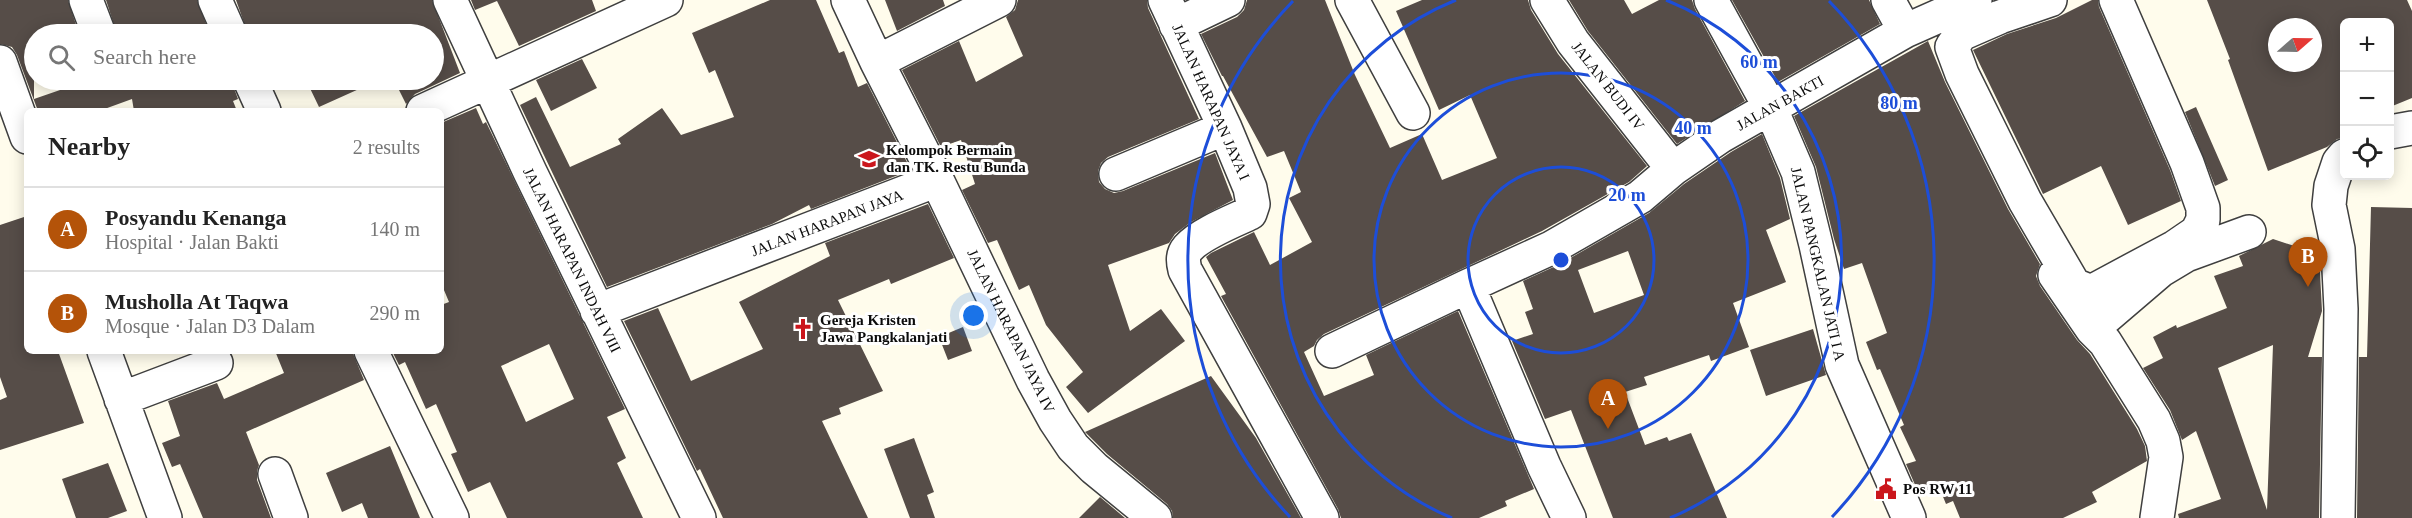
<!DOCTYPE html>
<html lang="en">
<head>
<meta charset="utf-8">
<style>
  :root { --surface:#fff; --page:#f6f6f6; --text:#222; --muted:#767676; --line:#e0e0e0; --accent:#b45309 }
  body { margin:0; font-family:"Times New Roman",serif; background:var(--page); color:var(--text) }
  .controls { position:absolute; right:18px; top:18px; display:grid; overflow:hidden; border-radius:9px; box-shadow:0 3px 15px #0003 }
  .controls button { width:54px; height:54px; display:grid; place-items:center; padding:0; border:0; border-bottom:2px solid var(--line); background:var(--surface); color:var(--text); font:30px sans-serif }
  .compass { position:absolute; left:2268px; top:18px; width:54px; height:54px; border-radius:50%; background:var(--surface); box-shadow:0 3px 15px #0003; rotate:70deg }
  .you { position:absolute; left:974px; top:316px; width:21px; height:21px; margin:-15px; border:4px solid #fff; border-radius:50%; background:#1a73e8; box-shadow:0 0 0 9px #1a73e833 }
  .badge { display:grid; place-items:center; width:39px; height:39px; border-radius:50%; background:var(--accent); color:#fff; font-size:20px; font-weight:700 }
  .pin { position:absolute; translate:-50% -50px; filter:drop-shadow(0 2px 3px #0008) }
  .pin::after { content:''; position:absolute; top:32px; width:21px; height:18px; background:inherit; clip-path:polygon(0 0,100% 0,50% 100%) }
  .list { margin:0; padding:0; list-style:none }
  h2 { display:flex; justify-content:space-between; align-items:center; height:78px; margin:0; padding:0 24px; font-size:26px }
  h2 small { font-size:20px; font-weight:400; color:var(--muted) }
  .list li { display:grid; grid-template-columns:39px 1fr auto; gap:18px; align-items:center; box-sizing:border-box; height:84px; padding:0 24px; border-top:2px solid var(--line) }
  .list b { display:block; font-size:22px; white-space:nowrap }
  .list p { margin:0; font-size:20px; white-space:nowrap; color:var(--muted) }
  .list em { font-size:20px; font-style:normal; color:var(--muted) }
  .icon { flex:none; width:33px; height:33px; fill:none; stroke:currentColor; stroke-width:2; stroke-linecap:round; stroke-linejoin:round }
  .map { position:relative; flex:none; width:2412px; height:518px; overflow:hidden }
  .search { position:absolute; background:var(--surface); box-shadow:0 3px 15px #0003; left:24px; top:24px; width:420px; height:66px; display:flex; align-items:center; gap:15px; box-sizing:border-box; padding:0 21px; border-radius:33px; color:var(--muted); font-size:22px }
  .panel { position:absolute; background:var(--surface); box-shadow:0 3px 15px #0003; left:24px; top:108px; width:420px; height:246px; border-radius:9px }
  .map>svg:first-child { display:block }
</style>
</head>
<body>
<div class="map">
<svg width="2412" height="518" viewBox="0 0 2412 518">
  <rect width="100%" height="100%" fill="#fffcec"/>
  <!-- building -->
  <path fill="#564d48" fill-rule="evenodd" d="M0,0H68L79,34H34V99L89,80H190L194,88L218,80H231L238,99L233,101L237,111H134L132,99L99,111H38L17,55L12,47L0,44Z
    M106,0H197L210,34H117Z
    M236,0H432L460,73L415,94L406,104L394,80H434V34H248Z
    M471,0H592L596,11L519,46L497,1L475,10Z
    M770,0H816L839,53L844,51L858,87L867,83L911,170L811,209L809,205L772,224L607,287L520,105L536,97L570,167L621,144L618,139L662,108L681,135L734,117L715,70L709,73L692,33Z
    M885,0H943L945,6L897,31Z
    M1018,0H1147L1148,8L1199,119L1108,157L1101,163L1098,171L1099,182L1105,189L1114,193L1123,191L1215,153L1233,200L1191,222L1175,234L1169,243L1108,265L1130,331L1161,309L1185,341L1088,413L1066,387L1083,372L1046,325L1029,285L1019,290L997,240L988,243L962,190L975,184L961,140L941,147L902,70L959,41L976,82L1023,56L1006,17L1015,10Z
    M1247,0H1325L1355,75L1390,148L1422,134L1442,180L1497,158L1470,95L1439,110L1396,11L1422,0H1528L1531,10L1558,54L1647,166L1629,182L1542,231L1324,334L1317,340L1314,346L1304,352L1324,396L1374,375L1366,355L1458,311L1534,489L1505,501L1507,506L1479,518H1341L1338,509L1221,296L1226,294L1206,257L1211,253L1254,232L1270,265L1312,242L1289,198L1301,192L1284,151L1267,157L1223,76H1222L1201,34L1237,17L1244,10Z
    M1569,0H1624L1632,14L1659,0H1692L1695,9L1745,101L1677,144L1588,31Z
    M1732,0H1869L1880,24L1778,82Z
    M2092,0H2098L2099,7L2170,170L2181,201L2128,225L2101,166L2043,194L1973,50L2007,34L2056,18Z
    M2207,0H2407L2412,11V98L2390,107V22H2344V138L2337,139L2327,147L2268,171L2228,60L2230,59ZM2277,27H2313V63H2277Z
    M1928,41L1945,82L2008,209L2040,264L2036,276L2040,286L2077,340L2090,354L2137,429L2145,446L2147,461L2092,492L2097,502L2063,518H1960L1953,501L1946,504L1939,487L1919,494L1906,464L1916,461L1900,427L1904,425L1880,369L1877,370L1866,342L1887,333L1862,263L1844,269L1834,239L1816,167L1794,116Z
    M582,59L597,88L551,111L536,80Z
    M306,80H379L319,107Z
    M2196,107L2228,180L2215,186L2185,112Z
    M476,108L483,124L486,122L625,409L607,417L626,458L617,463L643,518H507L490,482L468,492L451,454L457,452L436,404L426,409L405,362L399,365L392,351H441V305L449,302L441,283V123ZM549,344L574,399L526,422L501,366Z
    M1762,134L1780,178L1790,219L1766,230L1786,282L1733,303L1749,347L1711,361L1709,355L1644,377L1647,385L1625,392L1645,445L1667,437L1669,441L1691,433L1727,518H1613L1571,410L1545,419L1512,341L1533,334L1525,312L1533,309L1523,281L1560,264L1649,213L1684,184L1731,152ZM1628,251L1644,295L1594,313L1578,270Z
    M928,204L954,258L891,284L889,279L838,300L883,391L839,408L841,414L822,421L868,518H723L700,469L697,471L624,321L658,308L691,381L763,349L739,302L830,256L825,243Z
    M2371,207L2412,208V518H2357L2359,357H2367Z
    M27,216V351H58L84,423L0,450V400L7,397L0,377V225Z
    M2273,239L2319,254L2322,311L2308,357H2322L2319,518H2179L2178,514L2221,499L2196,431L2182,440L2170,410L2143,368L2163,358L2153,337L2176,325L2177,328L2227,308L2214,276L2243,266L2239,256ZM2273,345L2267,510L2218,368Z
    M963,327L972,351L948,360L939,337Z
    M1813,329L1826,375L1766,396L1750,350Z
    M275,351H352L364,380L246,432L259,465L257,471V480L271,518H203L180,464L172,467L162,443L180,436L168,401L217,383L224,399L284,373Z
    M1211,376L1256,438L1301,518H1173L1172,511L1167,504L1107,454L1085,432Z
    M914,438L934,492L927,495L935,518H910L884,449Z
    M390,446L420,518H368L362,503L342,512L326,473Z
    M108,463L127,511L108,518H76L62,479Z
    M1100,497L1125,518H1079Z"/>
  <g fill="none" stroke-linecap="round" stroke-linejoin="round">
    <defs>
      <path id="minor" d="M86,0L99,34
        M215,0L230,34
        M450,0L530,172L699,518
        M1165,0L1225,128L1250,188L1253,204L1250,213C1233,221 1200,234 1188,248C1182,255 1183,262 1185,270L1322,518
        M1352,0L1413,113
        M1547,0L1573,42L1673,169
        M1711,0L1771,109L1798,172L1816,245L1842,365L1909,518
        M1888,0L1905,31
        M2050,0L2000,17L1961,34L1952,47L1962,74L2025,201L2074,285L2091,292L2175,247L2197,232L2203,220V208L2187,163L2116,0
        M1176,25L1228,0
        M0,62L27,137
        M877,62L999,0
        M250,80L264,111
        M423,111L666,0
        M2390,132L2412,128
        M1116,174L1225,128
        M937,180L1033,380L1055,420L1073,447L1094,468L1155,518
        M2055,275L2092,329L2105,342L2154,420L2163,441L2166,457L2157,518
        M1468,286L1544,466L1569,518
        M597,311L937,180L877,62L848,0
        M2092,329L2161,270L2186,255L2249,232
        M104,351L165,518
        M371,351L452,518
        M1332,351L1468,286L1551,248L1640,197L1673,169L1721,136L1905,31L1975,0
        M121,399L216,363
        M275,474L291,518
        M2338,518L2341,309L2338,249L2329,205L2331,186L2339,162L2344,156"/>
    </defs>
    <!-- minor casing -->
    <use href="#minor" stroke="#3f3f3f" stroke-width="36"/>
    <!-- minor -->
    <use href="#minor" stroke="#fff" stroke-width="33"/>
  </g>
  <!-- distance rings -->
  <g fill="none" stroke="#1d4ed8" stroke-width="3">
    <circle cx="1561" cy="260" r="93"/>
    <circle cx="1561" cy="260" r="187"/>
    <path d="M1452 518A280 280 0 0 1 1456 0M1666 0A280 280 0 0 1 1670 518"/>
    <path d="M1290 517A373 373 0 0 1 1293 1M1829 1A373 373 0 0 1 1832 517"/>
  </g>
  <!-- icons -->
  <defs>
    <symbol id="school-bare" viewBox="-9 -9 18 18"><path d="M0-5L7-2L0 1L-7-2ZM-4 1L0 2.5L4 1V4Q0 6-4 4Z" fill="#cb161c" stroke="#fff" stroke-width="2.5" paint-order="stroke"/></symbol>
    <symbol id="church-bare" viewBox="-9 -9 18 18"><path d="M-1.2-6h2.4v3.5h3.3v2.4h-3.3V6h-2.4V-.1h-3.3v-2.4h3.3Z" fill="#cb161c" stroke="#fff" stroke-width="2.5" paint-order="stroke"/></symbol>
    <symbol id="civic-bare" viewBox="-9 -9 18 18"><path d="M-.6-6.5H3V-4.5H.6V-3L4-1V1h2V6H-6V1h2V-1L-.6-3ZM-1.2 2.5V6h2.4V2.5Z" fill="#cb161c" stroke="#fff" stroke-width="2.5" paint-order="stroke"/></symbol>
  </defs>
  <g fill-rule="evenodd">
    <use href="#school-bare" x="854" y="144" width="30" height="30"/>
    <use href="#church-bare" x="788" y="314" width="30" height="30"/>
    <use href="#civic-bare" x="1871" y="474" width="30" height="30"/>
  </g>
  <g text-anchor="middle" stroke-width="6" stroke-linejoin="round" paint-order="stroke">
    <!-- street labels -->
    <g font-size="15" fill="#0c0c0c" stroke="#fff">
      <text transform="translate(1608 86) rotate(52)" y="5">JALAN BUDI IV</text>
      <text transform="translate(1211 102) rotate(66)" y="5">JALAN HARAPAN JAYA I</text>
      <text transform="translate(1780 103) rotate(-29)" y="5">JALAN BAKTI</text>
      <text transform="translate(827 223) rotate(-21)" y="5">JALAN HARAPAN JAYA</text>
      <text transform="translate(572 260) rotate(64)" y="5">JALAN HARAPAN INDAH VIII</text>
      <text transform="translate(1818 264) rotate(77)" y="5">JALAN PANGKALAN JATI I A</text>
      <text transform="translate(1011 331) rotate(64)" y="5">JALAN HARAPAN JAYA IV</text>
    </g>
    <!-- poi labels -->
    <g font-size="15" font-weight="bold" fill="#0c0c0c" stroke="#fff" text-anchor="start">
      <text x="886" y="155">Kelompok Bermain<tspan x="886" dy="17">dan TK. Restu Bunda</tspan></text>
      <text x="820" y="325">Gereja Kristen<tspan x="820" dy="17">Jawa Pangkalanjati</tspan></text>
      <text x="1903" y="494">Pos RW 11</text>
    </g>
  </g>
  <circle cx="1561" cy="260" r="9" fill="#1d4ed8" stroke="#fff" stroke-width="3"/>
  <g font-size="18" text-anchor="middle" font-weight="bold" fill="#1d4ed8" stroke="#fff" stroke-width="6" stroke-linejoin="round" paint-order="stroke">
    <text x="1759" y="68">60 m</text>
    <text x="1899" y="109">80 m</text>
    <text x="1693" y="134">40 m</text>
    <text x="1627" y="201">20 m</text>
  </g>
</svg>
<div class="controls">
<button>+</button>
<button>−</button>
<button><svg class="icon" aria-label="locate" viewBox="0 0 24 24"><circle cx="12" cy="12" r="6"/><path d="M12 2v4M12 18v4M2 12h4M18 12h4"/></svg></button>
</div>
<svg class="compass" viewBox="-18 -18 36 36"><path d="M0-13l5 13h-10z" fill="#e53935"/><path d="M0 13l5-13h-10z" fill="#767676"/></svg>
<div class="you"></div>
<div class="pin badge" style="left:1608px;top:429px">A</div>
<div class="pin badge" style="left:2308px;top:287px">B</div>
<div class="search"><svg class="icon" aria-label="search" viewBox="0 0 24 24"><circle cx="10" cy="10" r="6"/><path d="M15 15l6 6"/></svg>Search here</div>
<section class="panel">
<h2>Nearby<small>2 results</small></h2>
<ul class="list">
<li><span class="badge">A</span><div><b>Posyandu Kenanga</b><p>Hospital · Jalan Bakti</p></div><em>140 m</em></li>
<li><span class="badge">B</span><div><b>Musholla At Taqwa</b><p>Mosque · Jalan D3 Dalam</p></div><em>290 m</em></li>
</ul>
</section>
</div>
</body>
</html>
